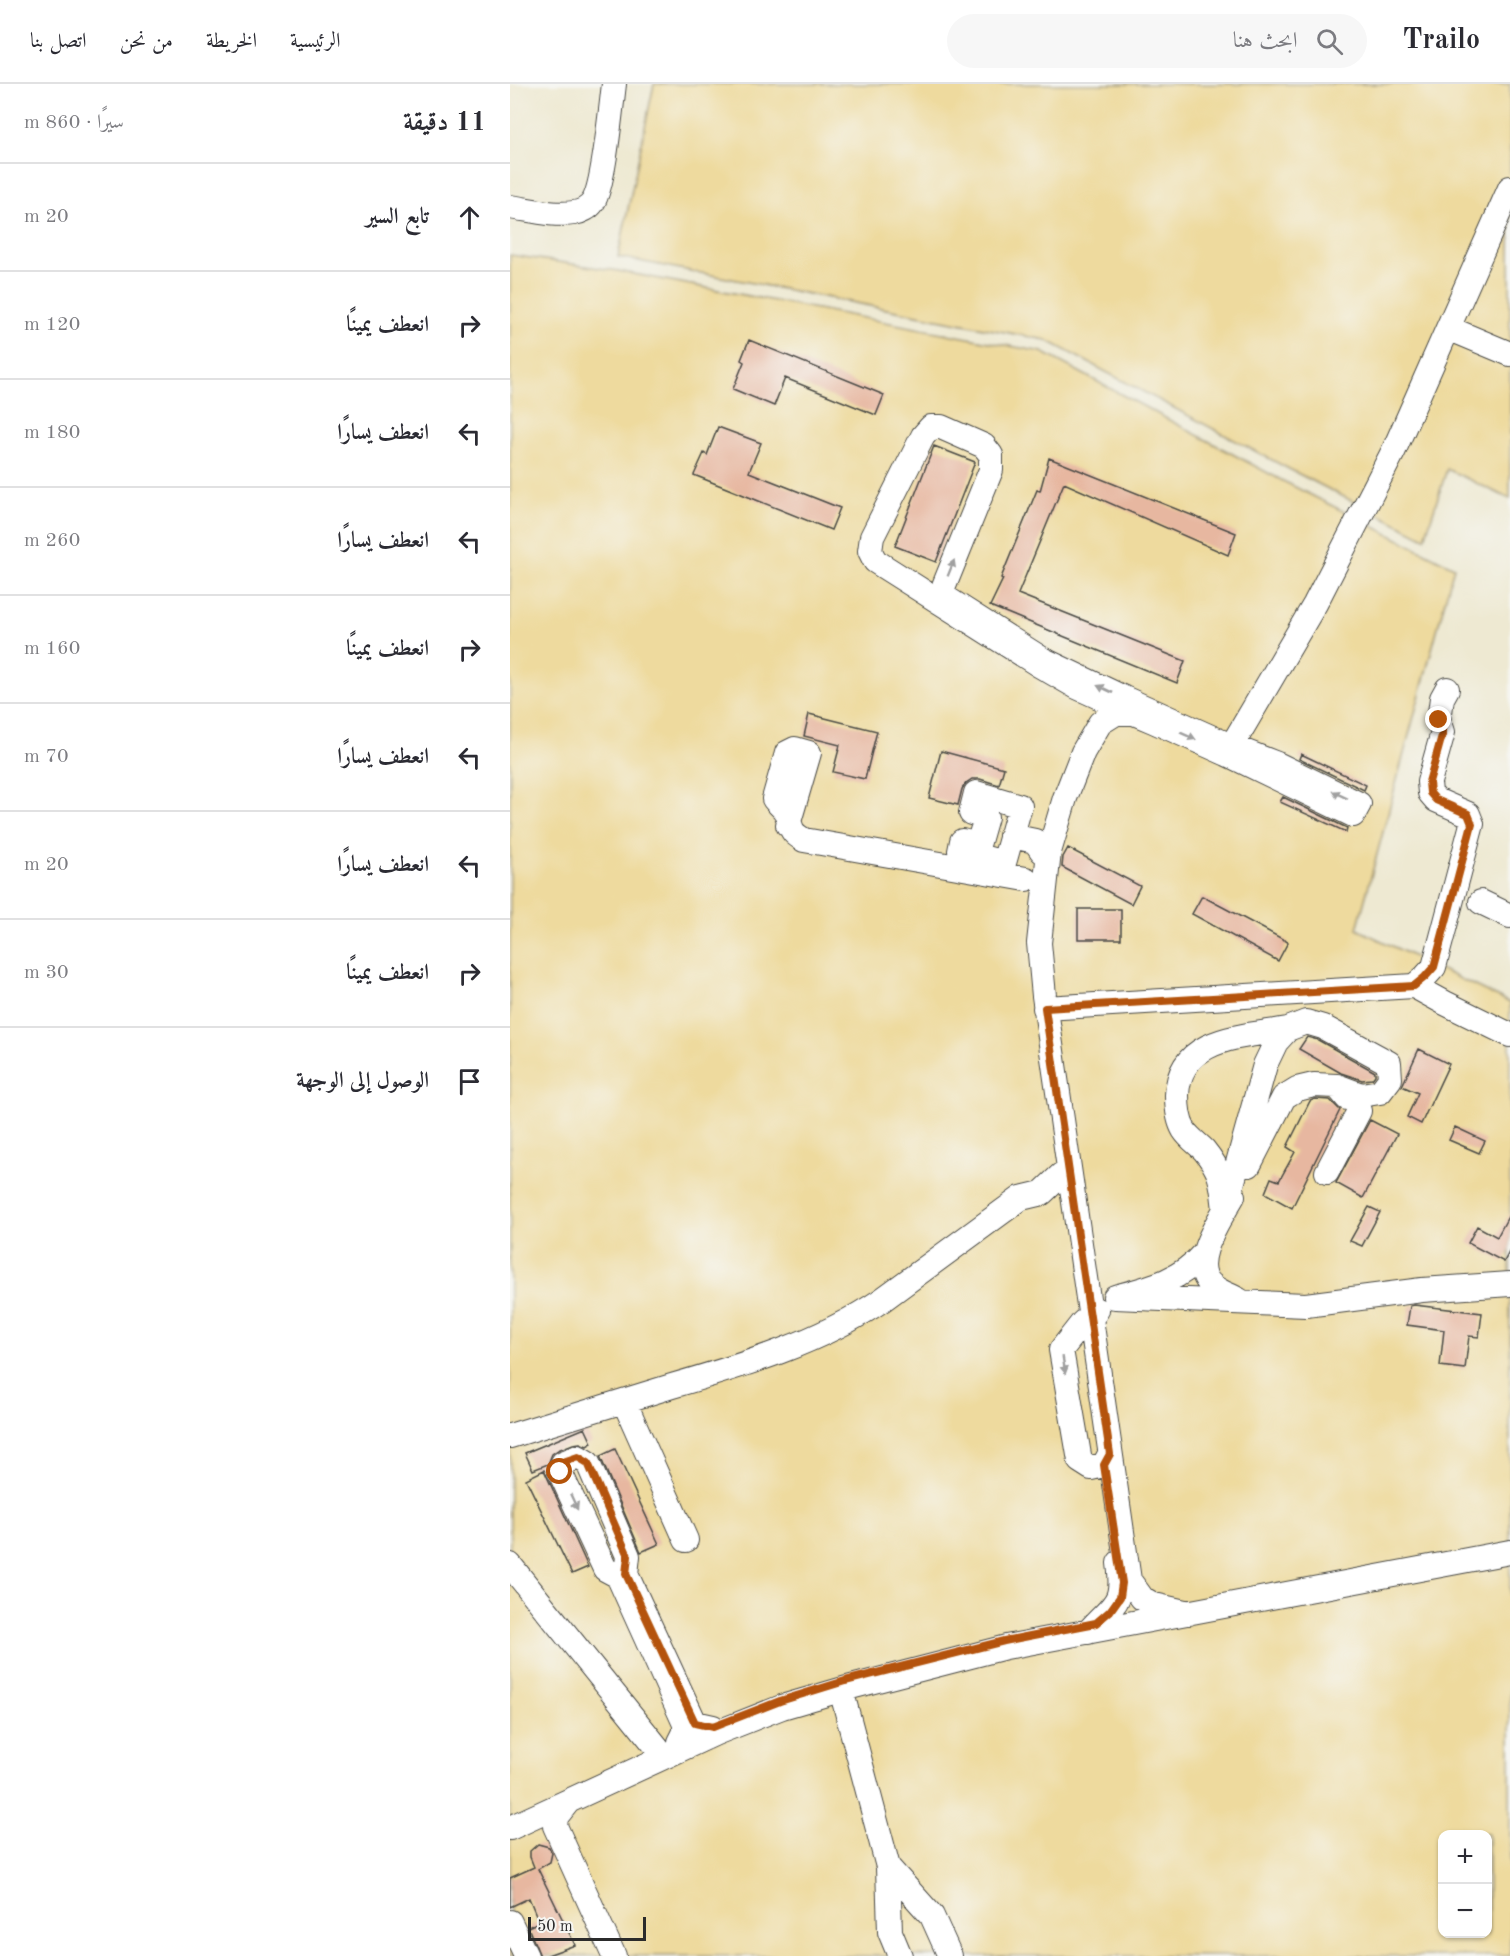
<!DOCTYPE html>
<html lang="ar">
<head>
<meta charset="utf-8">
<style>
  :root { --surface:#fff; --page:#f7f7f7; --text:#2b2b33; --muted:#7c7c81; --line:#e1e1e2 }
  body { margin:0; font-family:"Old Standard TT",Amiri,serif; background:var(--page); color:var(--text); direction:rtl }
  .controls { position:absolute; right:18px; bottom:18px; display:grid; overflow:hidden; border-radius:12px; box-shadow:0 2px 4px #0004 }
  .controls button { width:54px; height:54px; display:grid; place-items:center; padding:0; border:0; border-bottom:2px solid var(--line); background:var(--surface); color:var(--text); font:30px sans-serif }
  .scale { position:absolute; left:18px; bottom:15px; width:118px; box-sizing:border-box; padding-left:6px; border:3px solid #2b2b2b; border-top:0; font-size:16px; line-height:21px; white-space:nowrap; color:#2b2b2b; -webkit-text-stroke:4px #f6f6f2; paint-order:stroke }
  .stop { position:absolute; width:18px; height:18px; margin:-14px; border:4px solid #b45309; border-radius:50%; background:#fff }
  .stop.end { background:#b45309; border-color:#fff; box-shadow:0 2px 6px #0008 }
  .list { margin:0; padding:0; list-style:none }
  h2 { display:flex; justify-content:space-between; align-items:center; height:78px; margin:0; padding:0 24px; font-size:26px }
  h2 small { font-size:20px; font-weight:400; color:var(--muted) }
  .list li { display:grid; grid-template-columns:39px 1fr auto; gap:18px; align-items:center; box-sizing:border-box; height:108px; padding:0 24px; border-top:2px solid var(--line) }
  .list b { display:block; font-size:22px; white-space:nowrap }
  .list em { font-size:20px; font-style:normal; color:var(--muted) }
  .icon { flex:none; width:33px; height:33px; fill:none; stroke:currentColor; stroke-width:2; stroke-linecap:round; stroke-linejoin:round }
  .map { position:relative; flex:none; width:1000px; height:1872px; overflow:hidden; direction:ltr }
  header { display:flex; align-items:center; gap:36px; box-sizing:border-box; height:84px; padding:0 30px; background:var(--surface); border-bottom:2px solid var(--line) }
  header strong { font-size:28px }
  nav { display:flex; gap:33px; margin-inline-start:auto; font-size:21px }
  .search { width:420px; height:54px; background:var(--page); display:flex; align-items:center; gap:15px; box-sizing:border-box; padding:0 21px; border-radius:33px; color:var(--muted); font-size:22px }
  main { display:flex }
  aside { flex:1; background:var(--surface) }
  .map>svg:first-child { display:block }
</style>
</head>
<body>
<header>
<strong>Trailo</strong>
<div class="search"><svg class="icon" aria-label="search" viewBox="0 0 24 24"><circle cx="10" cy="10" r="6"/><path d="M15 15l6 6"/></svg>ابحث هنا</div>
<nav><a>الرئيسية</a><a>الخريطة</a><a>من نحن</a><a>اتصل بنا</a></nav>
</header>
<main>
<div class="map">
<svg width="1000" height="1872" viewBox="0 0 1000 1872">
  <rect width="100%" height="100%" fill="#f6f6f2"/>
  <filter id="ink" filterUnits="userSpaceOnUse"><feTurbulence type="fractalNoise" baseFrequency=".0167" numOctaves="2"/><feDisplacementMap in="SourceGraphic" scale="12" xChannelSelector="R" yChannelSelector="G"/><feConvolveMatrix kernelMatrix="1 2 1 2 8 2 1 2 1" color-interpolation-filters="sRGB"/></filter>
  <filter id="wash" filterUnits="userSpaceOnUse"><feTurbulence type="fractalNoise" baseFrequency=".008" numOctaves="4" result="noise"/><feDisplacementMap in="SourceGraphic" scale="24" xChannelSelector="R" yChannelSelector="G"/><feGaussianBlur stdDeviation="1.35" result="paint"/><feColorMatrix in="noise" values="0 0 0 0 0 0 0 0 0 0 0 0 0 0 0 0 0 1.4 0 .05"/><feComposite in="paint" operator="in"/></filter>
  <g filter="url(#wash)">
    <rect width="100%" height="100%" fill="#eee9d2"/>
    <!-- sand -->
    <path fill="#eeda9e" stroke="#8c8264" stroke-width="1.5" fill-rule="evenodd" d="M144,0H1000V415L937,385L915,454L779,385L536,256L108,173Z
      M0,171L103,186L532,268L773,397L944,483L847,845L1000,919V1872H0ZM932,1750H978V1850H932Z"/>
    <g id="blocks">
      <!-- building -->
      <path fill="#e7b7a0" d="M239,256L374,311L366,331L275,294L264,322L223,305L234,278L231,276Z
        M208,343L251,359L239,388L330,424L321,446L184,391L194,369L197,371Z
        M424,362L465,378L426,478L385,462Z
        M539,374L726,449L718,471L554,399L508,510L675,577L667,599L480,522L493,495L491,494L527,406L530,407Z
        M299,630L367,647L355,695L323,688L330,661L294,652Z
        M431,667L494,684L489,701L470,695H462L456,699L452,705L448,721L419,714Z
        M791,670L856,701L854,706L789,675Z
        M773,713L837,744L836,748L770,718Z
        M558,764L630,802L621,820L552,783L553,773Z
        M692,812L778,858L768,877L682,830Z
        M568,825H611V855H568Z
        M797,953L808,956L865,988V991L862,995L852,996L831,989L789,965Z
        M909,965L939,980L911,1040L897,1033L908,1009L892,1002Z
        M805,1015L820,1016L830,1026L782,1124L755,1109L761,1094L769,1097L785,1068L777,1063L800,1017Z
        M860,1036L887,1050L853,1114L826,1099Z
        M945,1043L975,1057L969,1069L939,1056Z
        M859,1123L870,1128L852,1162L840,1157Z
        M1000,1129V1166L994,1178L958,1159L967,1142L987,1153Z
        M904,1221L972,1229L969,1253L959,1252L955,1285L930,1282L934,1246L897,1241L900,1222Z
        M75,1344L82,1359L77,1362L70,1359L63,1360L48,1366L42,1370L38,1380L23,1386L15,1369Z
        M105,1365L149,1460L131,1468L90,1372Z
        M34,1386L78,1483L62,1490L16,1395Z
        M28,1760L39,1763L42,1769L40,1778L28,1785L65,1861L35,1872H30L18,1843L29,1838L19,1814L0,1823V1794L24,1783L20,1773V1767Z"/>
    </g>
  </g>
  <g filter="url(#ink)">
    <use href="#blocks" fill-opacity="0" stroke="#484844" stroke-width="1.5"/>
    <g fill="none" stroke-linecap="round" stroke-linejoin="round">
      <defs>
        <path id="minor" d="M0,123C21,126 43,132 64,129C71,128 79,124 83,118C94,101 101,24 104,0
          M938,244L1000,270
          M624,629L567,603L529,581L365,477L360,467L362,453L413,352L421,343H431L474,362L481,371V386L432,507L436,514L532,575L614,614L721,662L767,680L849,720L843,731L717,670L643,637L624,629H606L590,639L573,668L555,714L539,768L529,859L534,912L619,1496L632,1514L644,1521L679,1529
          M717,670L805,520L884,366L1000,104
          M466,709L510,722L494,779L450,767L452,757L468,761L476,733L461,729Z
          M278,741L299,669L285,665L277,669L264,715C268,720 275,725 277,731C283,746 279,747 294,756L516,795
          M501,752L525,757L532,767
          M971,818L1000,832
          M904,902L935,919L1000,951
          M535,924L904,902L915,893L924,883L962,740L958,730L926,716L920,709L919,698L933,648L929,636L932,614L937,605
          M778,945C734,953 669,952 667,1011C667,1022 668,1036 674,1046C679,1054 688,1060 694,1066C712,1088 712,1099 715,1126L755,981L766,958L778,945L796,938L813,943L879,979L880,995L870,1008L851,1011L827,1002
          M739,1081L774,1013L787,1005L804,1001L827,1002L837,1014
          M817,1088L849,1027
          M723,1112C711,1134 676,1182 703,1202C710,1208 720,1211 729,1216
          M693,1170C670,1197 638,1204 605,1213L796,1221L912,1206L1000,1200
          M587,1226L580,1236L573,1238L551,1266L570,1377L581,1384L594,1381L600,1370
          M114,1317L176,1456
          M0,1352C54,1335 108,1319 162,1302C234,1281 309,1259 372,1216L511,1114L532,1109L551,1091
          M0,1481L150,1667
          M578,1548C603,1519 615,1522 609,1479
          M333,1613L378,1783L380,1848L390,1872
          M170,1658L175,1648V1640L108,1492L95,1485L50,1388L53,1379L68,1373L78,1379L118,1472L116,1490L185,1639L203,1643
          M57,1719L46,1733L45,1742L104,1872
          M0,1744L206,1649L272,1623L337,1604L496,1563L1000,1468
          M378,1783L422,1832L440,1872
          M0,1838L16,1872"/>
      </defs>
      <!-- minor casing -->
      <use href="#minor" stroke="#484844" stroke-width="26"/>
      <!-- minor -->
      <use href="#minor" stroke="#fff" stroke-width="24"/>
    </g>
    <!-- one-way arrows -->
    <defs><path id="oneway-solid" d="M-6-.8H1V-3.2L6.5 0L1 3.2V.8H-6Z" transform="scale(1.5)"/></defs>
    <g fill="#a0a0a0">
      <use href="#oneway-solid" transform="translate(441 484) rotate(-68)"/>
      <use href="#oneway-solid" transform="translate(595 605) rotate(-155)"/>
      <use href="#oneway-solid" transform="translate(678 652) rotate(24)"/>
      <use href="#oneway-solid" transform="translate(830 711) rotate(-154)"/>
      <use href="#oneway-solid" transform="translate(554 1281) rotate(81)"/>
      <use href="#oneway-solid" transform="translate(64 1418) rotate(65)"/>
    </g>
  </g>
  <g fill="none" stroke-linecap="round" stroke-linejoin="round" filter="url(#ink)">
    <!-- route -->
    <path stroke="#b45309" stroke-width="8" d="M50,1388L53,1378L68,1373L78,1379L118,1472L116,1490L185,1639L203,1643L270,1617L335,1597L494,1557L586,1539L600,1527L610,1513L612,1499L594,1381L600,1370L535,924L904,902L915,893L924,883L962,740L958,730L926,716L920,709L919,698L933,648L929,636"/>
  </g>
</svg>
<div class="controls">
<button>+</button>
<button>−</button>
</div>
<div class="scale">50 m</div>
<div class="stop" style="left:50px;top:1388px"></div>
<div class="stop end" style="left:929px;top:636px"></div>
</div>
<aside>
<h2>11 دقيقة<small>سيرًا · 860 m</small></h2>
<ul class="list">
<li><svg class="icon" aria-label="ahead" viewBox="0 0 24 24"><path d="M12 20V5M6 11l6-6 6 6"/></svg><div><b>تابع السير</b></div><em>20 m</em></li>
<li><svg class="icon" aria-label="right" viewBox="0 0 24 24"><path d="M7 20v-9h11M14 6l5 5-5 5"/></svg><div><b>انعطف يمينًا</b></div><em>120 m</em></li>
<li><svg class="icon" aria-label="left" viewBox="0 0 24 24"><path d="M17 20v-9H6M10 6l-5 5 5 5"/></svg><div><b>انعطف يسارًا</b></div><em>180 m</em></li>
<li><svg class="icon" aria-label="left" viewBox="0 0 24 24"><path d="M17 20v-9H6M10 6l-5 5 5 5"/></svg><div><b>انعطف يسارًا</b></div><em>260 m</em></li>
<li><svg class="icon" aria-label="right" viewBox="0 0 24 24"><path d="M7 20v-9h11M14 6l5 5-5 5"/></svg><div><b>انعطف يمينًا</b></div><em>160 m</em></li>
<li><svg class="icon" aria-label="left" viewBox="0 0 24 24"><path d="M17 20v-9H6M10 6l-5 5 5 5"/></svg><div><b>انعطف يسارًا</b></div><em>70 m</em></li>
<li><svg class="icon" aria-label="left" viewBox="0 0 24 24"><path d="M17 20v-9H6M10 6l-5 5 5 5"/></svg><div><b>انعطف يسارًا</b></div><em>20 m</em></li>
<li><svg class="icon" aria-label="right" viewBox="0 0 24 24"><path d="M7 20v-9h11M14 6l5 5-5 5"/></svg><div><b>انعطف يمينًا</b></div><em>30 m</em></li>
<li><svg class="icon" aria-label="arrive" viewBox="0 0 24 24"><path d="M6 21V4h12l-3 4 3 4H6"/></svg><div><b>الوصول إلى الوجهة</b></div></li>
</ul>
</aside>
</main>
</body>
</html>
